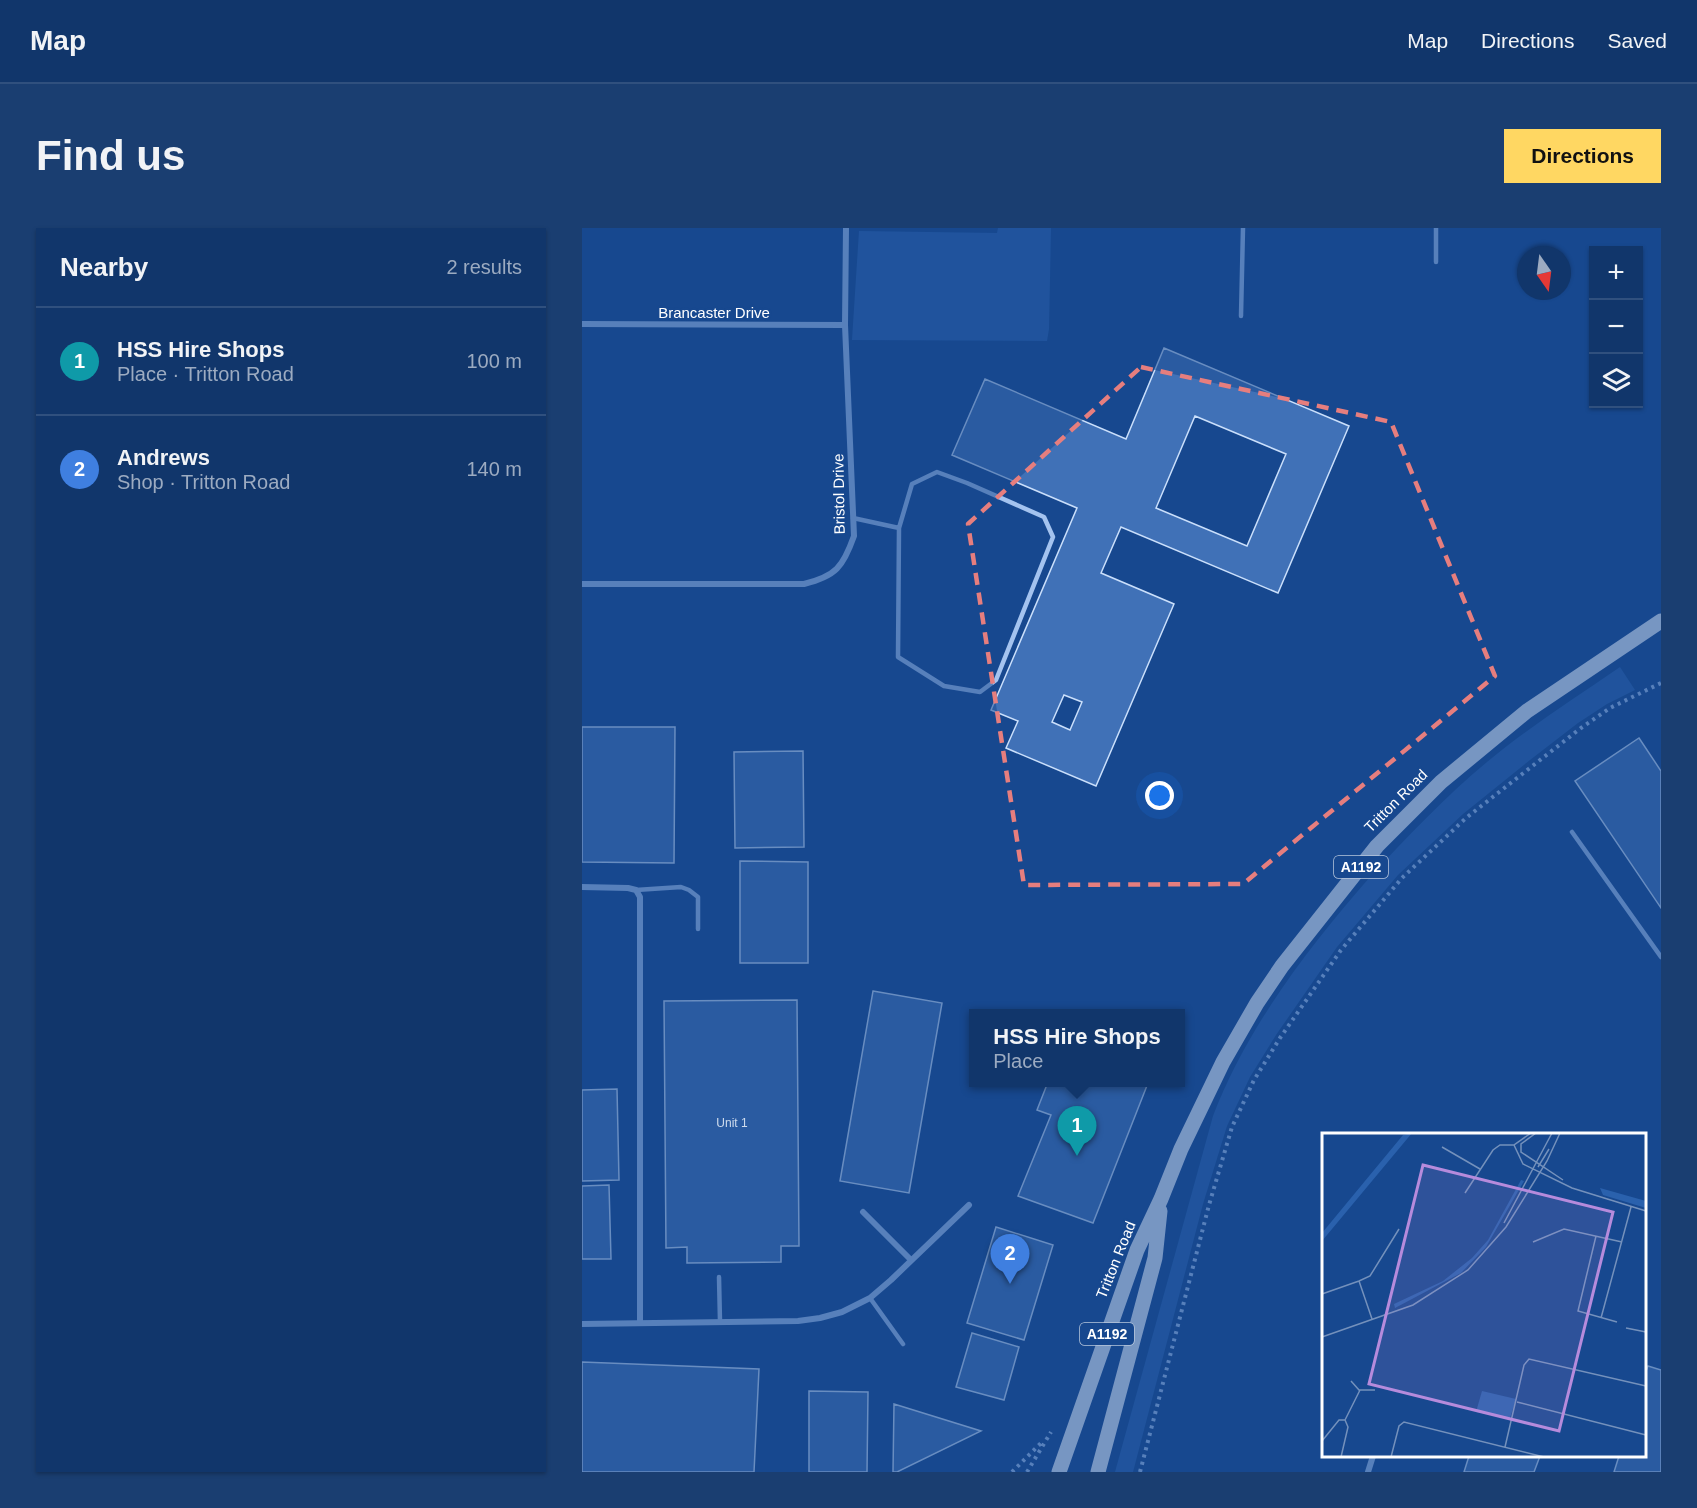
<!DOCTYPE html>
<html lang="en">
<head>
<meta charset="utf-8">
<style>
  :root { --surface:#11366b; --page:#1a3e71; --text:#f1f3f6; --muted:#9cabc1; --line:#30507e; --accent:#ffd762 }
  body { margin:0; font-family:Arial,sans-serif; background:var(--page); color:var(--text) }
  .controls { position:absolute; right:18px; top:18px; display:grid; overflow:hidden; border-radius:0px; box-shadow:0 2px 4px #0004 }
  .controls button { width:54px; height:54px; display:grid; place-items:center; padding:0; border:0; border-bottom:2px solid var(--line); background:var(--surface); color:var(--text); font:30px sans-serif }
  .compass { position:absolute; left:935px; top:18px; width:54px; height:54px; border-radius:50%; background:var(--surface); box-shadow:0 2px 4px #0004; rotate:166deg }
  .you { position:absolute; left:578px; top:568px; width:21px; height:21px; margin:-15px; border:4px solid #fff; border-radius:50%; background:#1a73e8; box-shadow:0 0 0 9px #1a73e833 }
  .badge { display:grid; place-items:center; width:39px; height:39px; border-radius:50%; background:var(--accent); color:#fff; font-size:20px; font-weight:700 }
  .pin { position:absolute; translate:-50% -50px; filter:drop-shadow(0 2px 3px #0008) }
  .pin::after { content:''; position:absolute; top:32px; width:21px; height:18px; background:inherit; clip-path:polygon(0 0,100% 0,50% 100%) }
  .popup { position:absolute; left:387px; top:781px; width:216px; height:78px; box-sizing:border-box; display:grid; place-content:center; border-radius:0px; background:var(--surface); filter:drop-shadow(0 2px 4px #0005); font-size:20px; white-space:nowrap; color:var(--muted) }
  .popup b { font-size:22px; color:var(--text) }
  .popup::after { content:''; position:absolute; left:50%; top:100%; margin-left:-12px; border:12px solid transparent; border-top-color:var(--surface) }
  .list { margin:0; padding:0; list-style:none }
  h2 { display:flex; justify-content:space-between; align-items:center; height:78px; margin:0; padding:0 24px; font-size:26px }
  h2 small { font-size:20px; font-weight:400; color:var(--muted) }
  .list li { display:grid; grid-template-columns:39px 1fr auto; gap:18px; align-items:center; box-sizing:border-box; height:108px; padding:0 24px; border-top:2px solid var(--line) }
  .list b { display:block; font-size:22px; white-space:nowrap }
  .list p { margin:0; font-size:20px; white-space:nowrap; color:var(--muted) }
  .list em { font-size:20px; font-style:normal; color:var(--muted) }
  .icon { flex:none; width:33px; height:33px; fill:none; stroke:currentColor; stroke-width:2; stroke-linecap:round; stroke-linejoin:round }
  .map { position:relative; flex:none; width:1079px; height:1244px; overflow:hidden; border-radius:0px }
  header { display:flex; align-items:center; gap:36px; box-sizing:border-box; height:84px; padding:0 30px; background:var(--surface); border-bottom:2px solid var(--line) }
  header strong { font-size:28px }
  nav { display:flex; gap:33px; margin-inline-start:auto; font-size:21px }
  .intro { display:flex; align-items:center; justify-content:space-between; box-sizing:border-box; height:144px; padding:0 36px }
  h1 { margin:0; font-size:42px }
  .button { padding:15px 27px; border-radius:0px; background:var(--accent); color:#111; font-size:21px; font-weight:700 }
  main { display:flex; gap:36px; padding:0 36px }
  aside { flex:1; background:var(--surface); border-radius:0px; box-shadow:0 2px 4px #0004 }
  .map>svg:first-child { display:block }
</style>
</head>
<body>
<header>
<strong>Map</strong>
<nav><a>Map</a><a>Directions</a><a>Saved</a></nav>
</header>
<div class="intro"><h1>Find us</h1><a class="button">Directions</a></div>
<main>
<aside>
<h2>Nearby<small>2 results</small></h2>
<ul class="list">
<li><span class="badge" style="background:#0f9aa8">1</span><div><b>HSS Hire Shops</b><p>Place · Tritton Road</p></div><em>100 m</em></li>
<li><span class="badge" style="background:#3f7fe0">2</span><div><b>Andrews</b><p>Shop · Tritton Road</p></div><em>140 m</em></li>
</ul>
</aside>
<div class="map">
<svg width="1079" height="1244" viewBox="0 0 1079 1244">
  <rect width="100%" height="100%" fill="#17488f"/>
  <!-- green -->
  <path fill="#2a61ad" d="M416,0H469L467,101L465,113L270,112L277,3L415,5Z
    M1038,439L1053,462L1025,476L996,495L948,532L881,586L816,647L755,719L694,807L668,849L645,898L621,976L551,1244H533L631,888C665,799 726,720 788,649C825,609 863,569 905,534C947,499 993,470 1038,439Z"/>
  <!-- building -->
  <path fill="#4071b7" stroke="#cadffb" stroke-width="1.5" fill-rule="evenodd" d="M582,120L767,198L696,365L539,299L519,345L592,376L514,558L424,520L436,493L409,482L495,280L370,227L403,151L544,211ZM613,188L704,226L665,318L574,280ZM482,467L500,474L488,502L470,494Z
    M0,499H93L92,635L0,634Z
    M1057,510L1079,543V680L993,553Z
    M221,523L222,619L153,620L152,524Z
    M158,633L226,634V735H158Z
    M291,763L360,775L327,965L258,953Z
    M215,772L217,1018H199V1034L105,1035V1019L84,1020L82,773Z
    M466,854L566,855L511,995L436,968L469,887L455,882Z
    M35,861L37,952L0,953V862Z
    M27,957L29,1031H0V958Z
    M414,999L471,1017L442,1112L385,1095Z
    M390,1105L437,1119L422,1172L374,1159Z
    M0,1134L177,1141L172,1244H0Z
    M1066,1138L1079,1142V1244H1032L1037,1228H1062V1148Z
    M227,1163L286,1164L285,1244H227Z
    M312,1176L399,1203L315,1244H311Z
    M887,1228H958L952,1244H882Z"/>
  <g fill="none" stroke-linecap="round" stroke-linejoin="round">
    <!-- path -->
    <path stroke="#a4c3ef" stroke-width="4" stroke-dasharray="3 4.5" stroke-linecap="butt" d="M430,1244L459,1215
      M445,1244L469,1204
      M558,1244L627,977L650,899L672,852L698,810L759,722L820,650L851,621L884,590L999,500L1028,480L1079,455"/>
    <!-- lane -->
    <path stroke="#a4c3ef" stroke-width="4.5" d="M854,34V0
      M659,88L661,0
      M271,290L317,300L316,429L362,458L398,464L414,452L471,309L462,289L385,255L355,244L330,256L317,300
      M990,604L1079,729
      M54,662L99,659L107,662L116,669V701
      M137,1049L138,1094
      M288,1070L321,1116"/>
    <!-- street -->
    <path stroke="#a4c3ef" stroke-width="6" d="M0,96L263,97
      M0,356H222C254,348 261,339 272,308L263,97L264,0
      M0,659L46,660L54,662L58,669V1095
      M281,984L329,1032
      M0,1096L216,1093L238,1090L260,1084L288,1070L309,1052L387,977
      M786,1244L791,1228"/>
    <!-- primary -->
    <path stroke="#ecf3ff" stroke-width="15" d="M477,1244L555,1022L579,971L599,921L641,834L675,775L700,738L795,618L859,554L945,483L1079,393
      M516,1244L573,1030L578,983"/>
  </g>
  <!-- marked area -->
  <path d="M0 0H1079V1244H0ZM559,139L809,194L913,448L661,656L442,657L386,296Z" fill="#17488f" fill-opacity=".55" fill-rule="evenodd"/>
  <path fill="none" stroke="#e67e7e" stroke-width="4.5" stroke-dasharray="12 8" stroke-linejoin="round" d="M559,139L809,194L913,448L661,656L442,657L386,296Z"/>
  <g text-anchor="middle" stroke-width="4.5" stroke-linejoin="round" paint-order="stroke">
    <!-- number labels -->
    <g font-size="12" fill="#cfdced">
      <text x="150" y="899">Unit 1</text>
    </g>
    <!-- shield labels -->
    <g fill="#17488f" stroke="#b9c8dd" stroke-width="1.5">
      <rect x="752" y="628" width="54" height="22" rx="4.5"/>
      <rect x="498" y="1095" width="54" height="22" rx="4.5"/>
    </g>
    <g font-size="14" font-weight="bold" fill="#fff">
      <text x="779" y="644">A1192</text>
      <text x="525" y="1111">A1192</text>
    </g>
    <!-- street labels -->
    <g font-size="15" fill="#fff" stroke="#17488f">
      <text x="132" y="90">Brancaster Drive</text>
      <text transform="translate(257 266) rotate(-91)" y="5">Bristol Drive</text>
      <text transform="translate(814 573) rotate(-45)" y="5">Tritton Road</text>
      <text transform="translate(534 1032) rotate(-68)" y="5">Tritton Road</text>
    </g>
  </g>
  <!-- overview -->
  <g transform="translate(740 905)">
    <rect width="324" height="324" fill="#17488f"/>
    <path d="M90,0L0,108V100L81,2ZM199,47L202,48L164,114L139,140L73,175L72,171L121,148L150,125L166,107ZM278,55L324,68V75L281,62ZM160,258L194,266L188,285L154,279Z" fill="#2a61ad"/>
    <path fill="none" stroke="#7491bc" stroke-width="1.5" d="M209,0L192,12L201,31L250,55L324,78M214,0L199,11V19L241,47M120,14L158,36M216,34L227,16M143,60L171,17L178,12H192M182,90L230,0M274,103L256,178L295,189M211,109L242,96L300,109M37,148L48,143L77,96M0,161L37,148L50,186M279,185L309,74M304,195L324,199M0,204L91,172L146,137L184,94L225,28L238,0M29,248L37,257H53M195,269L324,302M23,287L38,257M0,308L17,287H23L26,294L19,324M183,314L202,232L207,226L324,253M69,324L77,293L82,289L222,324"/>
    <path fill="#b68bdc" fill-opacity="0.15" stroke="#b68bdc" stroke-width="3" d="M101,32L291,79L237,298L47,251Z"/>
    <rect width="324" height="324" fill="none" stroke="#fff" stroke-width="3"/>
  </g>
</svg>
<div class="controls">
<button>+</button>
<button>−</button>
<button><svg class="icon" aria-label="layers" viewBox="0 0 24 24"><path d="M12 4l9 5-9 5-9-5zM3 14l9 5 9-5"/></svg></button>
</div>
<svg class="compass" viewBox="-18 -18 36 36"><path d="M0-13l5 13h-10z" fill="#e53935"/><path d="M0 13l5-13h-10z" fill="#9cabc1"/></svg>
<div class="you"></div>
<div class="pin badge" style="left:495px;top:928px;background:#0f9aa8">1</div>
<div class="popup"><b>HSS Hire Shops</b>Place</div>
<div class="pin badge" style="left:428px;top:1056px;background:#3f7fe0">2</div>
</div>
</main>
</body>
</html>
